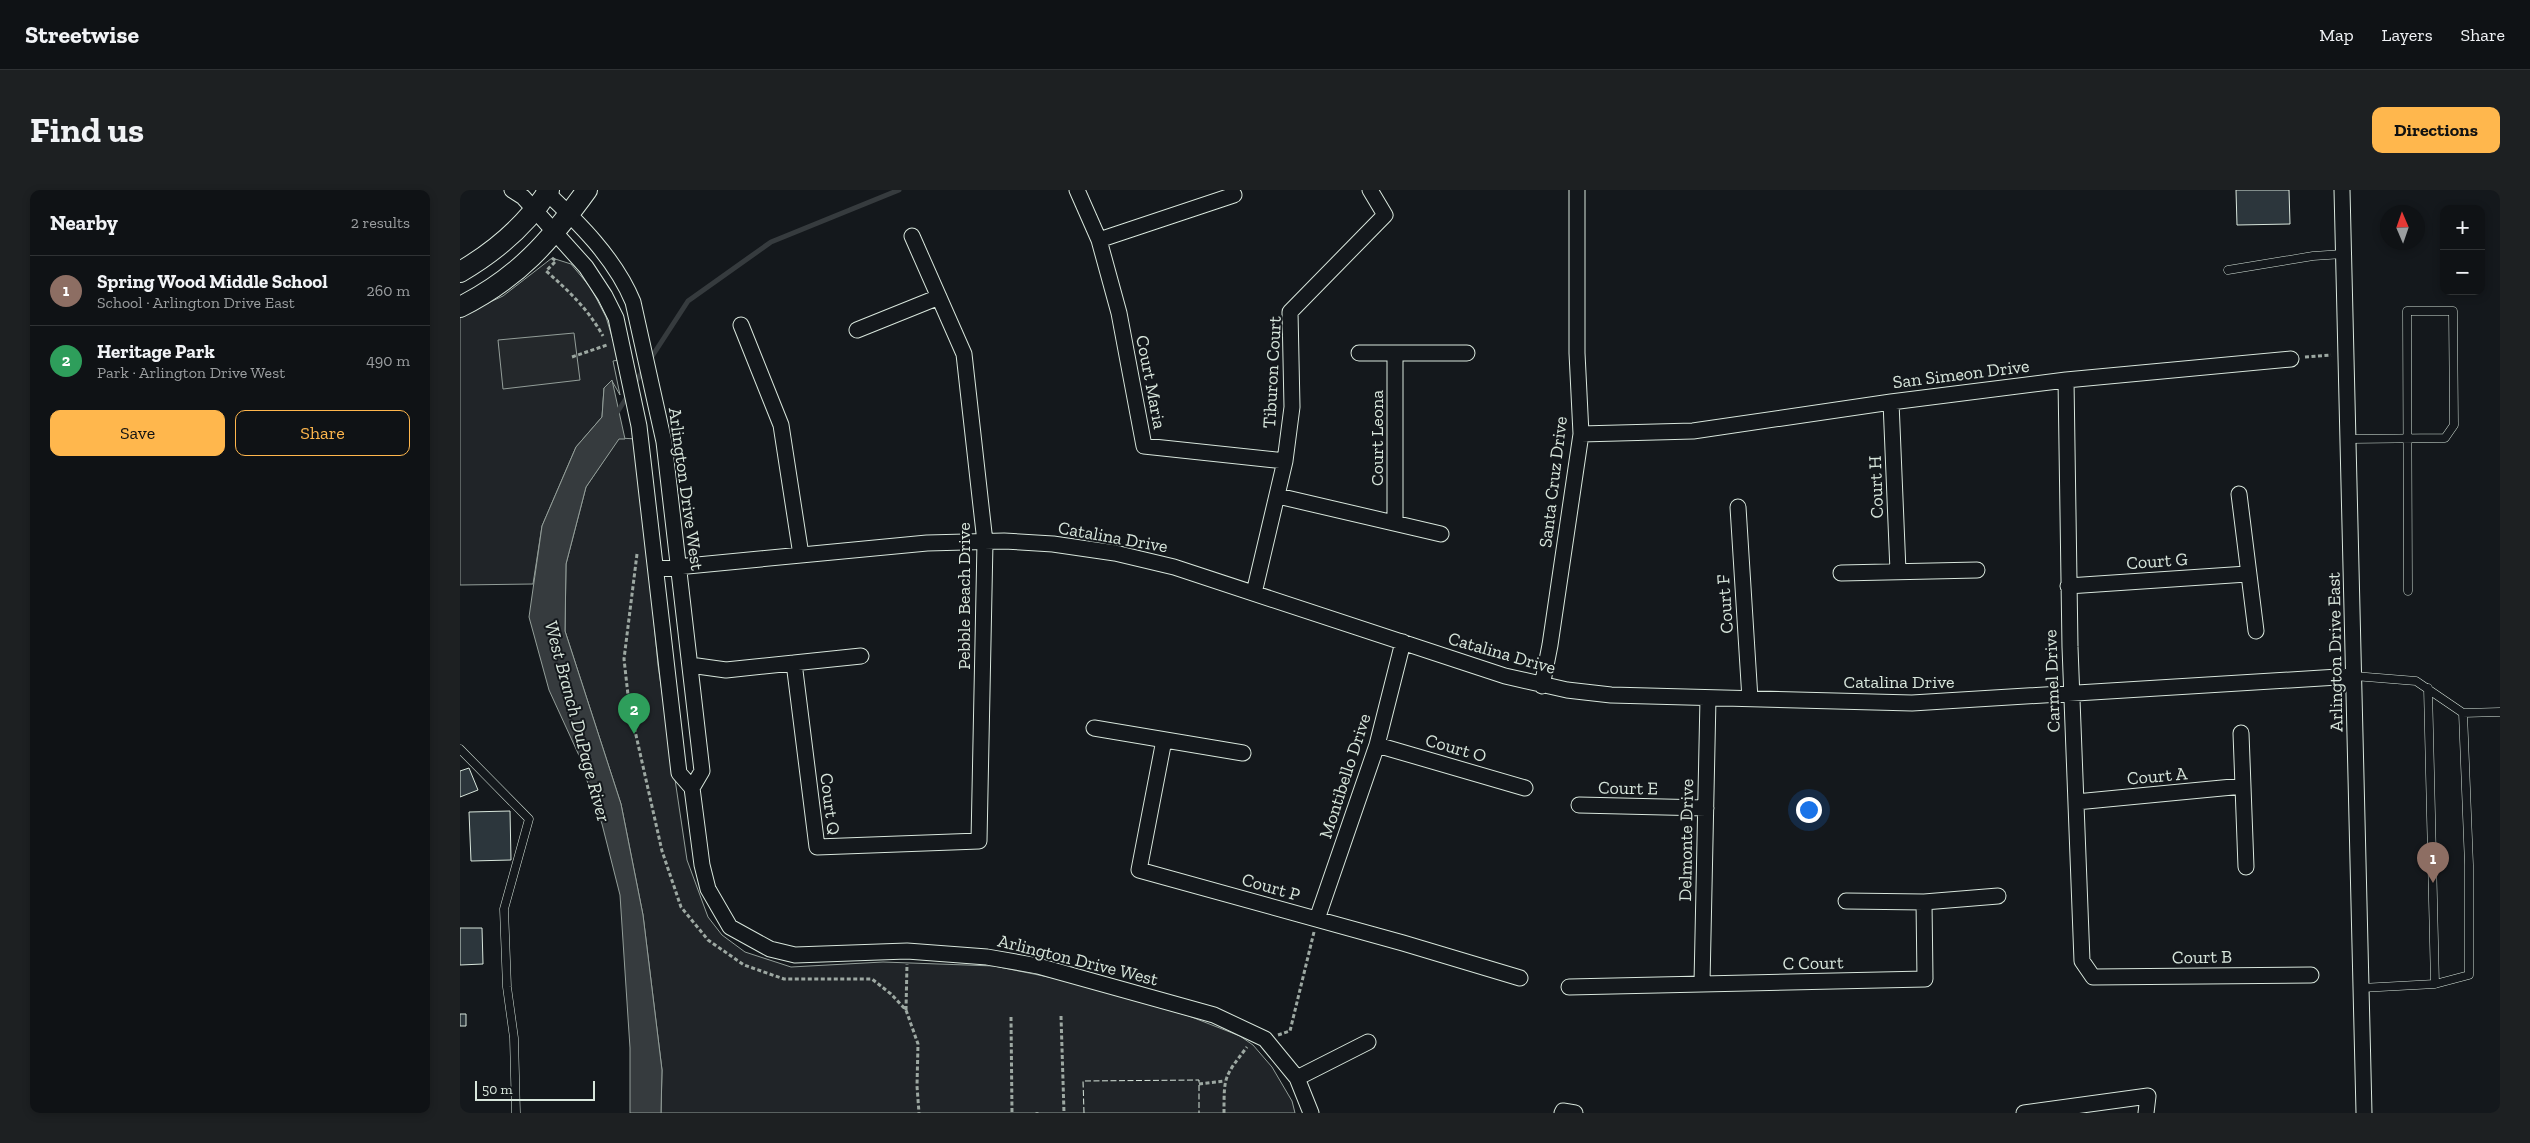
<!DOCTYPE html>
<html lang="en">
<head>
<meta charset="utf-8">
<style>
  :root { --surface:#0f1215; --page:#1d2022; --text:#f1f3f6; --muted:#9b9ea0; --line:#2f3234; --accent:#ffb74d }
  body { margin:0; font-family:"Zilla Slab",serif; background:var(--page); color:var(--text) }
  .controls { position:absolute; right:15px; top:15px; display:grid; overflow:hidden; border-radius:10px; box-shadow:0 2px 8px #0003 }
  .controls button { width:45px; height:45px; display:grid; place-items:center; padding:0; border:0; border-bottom:1px solid var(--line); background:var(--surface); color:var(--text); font:25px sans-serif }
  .compass { position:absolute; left:1920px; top:15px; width:45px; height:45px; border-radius:50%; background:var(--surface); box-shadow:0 2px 8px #0003; rotate:358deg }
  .scale { position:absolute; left:15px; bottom:12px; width:120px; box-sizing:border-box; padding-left:5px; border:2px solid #d8e6dc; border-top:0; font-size:14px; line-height:18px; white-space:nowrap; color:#d8e6dc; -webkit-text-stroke:4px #14181c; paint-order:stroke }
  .you { position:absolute; left:1348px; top:619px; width:18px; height:18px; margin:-12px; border:4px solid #fff; border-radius:50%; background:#1a73e8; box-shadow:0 0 0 8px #1a73e833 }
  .badge { display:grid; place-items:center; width:32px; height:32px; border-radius:50%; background:var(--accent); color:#fff; font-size:16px; font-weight:700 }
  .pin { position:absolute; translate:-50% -41px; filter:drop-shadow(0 1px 2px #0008) }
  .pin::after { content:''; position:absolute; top:26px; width:18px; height:15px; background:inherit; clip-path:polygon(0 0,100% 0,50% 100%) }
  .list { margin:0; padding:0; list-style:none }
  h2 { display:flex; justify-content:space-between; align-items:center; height:65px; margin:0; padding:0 20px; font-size:21px }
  h2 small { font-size:16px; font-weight:400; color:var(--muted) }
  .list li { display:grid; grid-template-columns:32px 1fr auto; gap:15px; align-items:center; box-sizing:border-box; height:70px; padding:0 20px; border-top:1px solid var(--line) }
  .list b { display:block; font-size:19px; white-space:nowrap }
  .list p { margin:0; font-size:16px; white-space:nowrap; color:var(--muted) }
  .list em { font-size:16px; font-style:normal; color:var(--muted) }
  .actions { display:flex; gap:10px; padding:15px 20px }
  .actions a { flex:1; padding:11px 0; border:1px solid var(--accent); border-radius:10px; text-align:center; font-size:18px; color:var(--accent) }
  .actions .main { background:var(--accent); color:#111 }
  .map { position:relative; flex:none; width:2040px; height:923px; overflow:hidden; border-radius:10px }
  header { display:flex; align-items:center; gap:30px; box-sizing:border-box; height:70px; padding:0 25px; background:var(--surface); border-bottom:1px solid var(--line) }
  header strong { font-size:24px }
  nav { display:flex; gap:28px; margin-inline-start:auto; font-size:18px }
  .intro { display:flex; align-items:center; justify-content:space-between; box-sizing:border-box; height:120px; padding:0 30px }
  h1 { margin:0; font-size:35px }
  .button { padding:12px 22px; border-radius:10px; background:var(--accent); color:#111; font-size:18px; font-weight:700 }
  main { display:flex; gap:30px; padding:0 30px }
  aside { flex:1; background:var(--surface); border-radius:10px; box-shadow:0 2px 8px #0003 }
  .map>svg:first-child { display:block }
</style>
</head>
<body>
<header>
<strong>Streetwise</strong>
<nav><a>Map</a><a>Layers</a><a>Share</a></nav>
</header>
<div class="intro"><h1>Find us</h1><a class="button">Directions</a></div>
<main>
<aside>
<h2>Nearby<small>2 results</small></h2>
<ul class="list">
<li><span class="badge" style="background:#8d6e63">1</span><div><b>Spring Wood Middle School</b><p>School · Arlington Drive East</p></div><em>260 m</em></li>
<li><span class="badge" style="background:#2e9e5b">2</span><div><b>Heritage Park</b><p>Park · Arlington Drive West</p></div><em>490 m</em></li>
</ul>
<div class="actions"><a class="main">Save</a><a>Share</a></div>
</aside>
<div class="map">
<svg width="2040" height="923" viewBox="0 0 2040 923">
  <rect width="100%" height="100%" fill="#14181c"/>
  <!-- green -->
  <path fill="#202428" stroke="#939e99" d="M92,68L111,74L131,98L146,127L159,170L153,171L160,205L152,191L144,198L142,227L116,257L82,336L73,394L0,395V126L43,106Z
    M159,248L177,249L198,475L227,670L248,727L262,745L285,762L331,777L423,772L534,776L618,793L729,826L780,846L793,855L812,877L832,911L835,923H201L202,880L183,725L161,614L105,441L106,374L126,297Z"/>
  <!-- parking -->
  <path fill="#24282b" stroke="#939e99" d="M114,143L120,190L43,199L38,150Z"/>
  <!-- water -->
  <path fill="#363b3e" stroke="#939e99" d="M152,190L165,249H159L126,297L106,374L105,441L161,614L183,725L202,880L201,923H170V858L160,705L142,634L132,609L122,572L89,500L69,427L82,336L116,257L142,227L144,198Z"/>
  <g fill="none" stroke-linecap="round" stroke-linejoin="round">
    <!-- stream -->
    <path stroke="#363b3e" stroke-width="5" d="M189,171L228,111L311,52L439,0
      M174,194L185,178
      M156,224L169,204"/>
  </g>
  <!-- building -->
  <path fill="#2c363c" stroke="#d8e6dc" d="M1776,0H1829L1830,34L1777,35Z
    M9,578L18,600L0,607V581Z
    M50,621L51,670L11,671L9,622Z
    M0,738H22L23,774L0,775Z
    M0,824H6V836H0Z"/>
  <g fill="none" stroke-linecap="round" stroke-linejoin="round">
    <defs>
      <path id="service" d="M1768,80L1853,66L1883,64
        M1889,249L1985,248L1994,235L1993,121H1947L1948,401
        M1894,486L1956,491L2003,523L2040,522
        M1968,498L1975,794
        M0,559L69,629L44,719L47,797L54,848L56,923
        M1901,798L1975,794L2009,785V675L2003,523"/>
      <path id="minor" d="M52,0L63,7L126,77L145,106L156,128L179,236L219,583L232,598L242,675L248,699L270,737L310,759L335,765L447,761L527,767L578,776L754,825L805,849L837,888L851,923
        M84,0C118,32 155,68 173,112L204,252L242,581L232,598
        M617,0L639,50L659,123L684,256L825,271
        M1882,0L1904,923
        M639,50L774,5
        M281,135L321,235L341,365
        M397,140L479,107
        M899,163H1007
        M935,163V333
        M1606,190L1610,457L1622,771L1633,787L1851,785
        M1431,212L1438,381
        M1121,244L1233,241L1431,212L1606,190L1831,169
        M1779,304L1796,441
        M818,306L981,344
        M1278,317L1290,509
        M196,379L467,353L544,351L593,354L655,363L714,377L1045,486L1107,500L1151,505L1452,513L1894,486
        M1381,383L1517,380
        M1608,396L1787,384
        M794,403L825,271L832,217L830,122L925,25L910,0
        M334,473L357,657L519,651L525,352L504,164L452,46
        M230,475L266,480L401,466
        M1082,496L1090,455L1121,244L1117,163V0
        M634,538L783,563
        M1781,543L1786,677
        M704,550L679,680L943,753L1060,788
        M917,555L1065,598
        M1616,612L1783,596
        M1119,615L1246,618
        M1386,711L1464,712L1538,706
        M857,729L917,555L943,452
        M1242,793L1248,508
        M1109,797L1465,789L1464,712
        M837,888L908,852
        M1102,923L1103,921L1115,923
        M1564,923L1688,906L1686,923"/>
      <path id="secondary" d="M0,82C36,61 67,34 89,0
        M0,117C58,88 90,51 127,0"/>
    </defs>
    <!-- service casing -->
    <use href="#service" stroke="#d8e6dc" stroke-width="9"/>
    <!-- minor casing -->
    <use href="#minor" stroke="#d8e6dc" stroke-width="17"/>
    <!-- secondary casing -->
    <use href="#secondary" stroke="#d8e6dc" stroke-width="22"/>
    <!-- path -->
    <path stroke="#9da8a2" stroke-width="3" stroke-dasharray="4 2.5" stroke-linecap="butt" d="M92,68L96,71L86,81C109,101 128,119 143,146
      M112,167L147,155
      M1845,167L1871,165
      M177,364L164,469L169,514L202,661L221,717L248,750L284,775L324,789H412L431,804L446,820L458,854L457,896L459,923
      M446,820L447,774
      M601,826L604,923
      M551,827L552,923
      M818,845L830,841L854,742
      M739,894L765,891
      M577,922V923
      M764,923C764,886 764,887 787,857"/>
    <!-- service -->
    <use href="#service" stroke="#14181c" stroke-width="8"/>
    <!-- minor -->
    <use href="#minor" stroke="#14181c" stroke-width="15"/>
    <!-- secondary -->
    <use href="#secondary" stroke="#14181c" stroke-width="20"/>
    <!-- fence -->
    <path stroke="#d8e6dc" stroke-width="1" stroke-dasharray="6 2.5" stroke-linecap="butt" d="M624,923L623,891L739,890V923"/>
  </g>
  <g text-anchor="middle" stroke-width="4" stroke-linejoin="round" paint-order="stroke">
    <!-- street labels -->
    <g font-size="18" fill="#d8e6dc" stroke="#14181c">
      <text transform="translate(812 182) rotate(-87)" y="6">Tiburon Court</text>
      <text transform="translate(1501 184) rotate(-7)" y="6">San Simeon Drive</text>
      <text transform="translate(691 192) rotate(79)" y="6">Court Maria</text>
      <text transform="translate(917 248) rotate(-90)" y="6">Court Leona</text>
      <text transform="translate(1093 292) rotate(-83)" y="6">Santa Cruz Drive</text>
      <text transform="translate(1416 297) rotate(-92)" y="6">Court H</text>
      <text transform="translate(226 299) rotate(82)" y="6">Arlington Drive West</text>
      <text transform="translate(653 347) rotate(10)" y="6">Catalina Drive</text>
      <text transform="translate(1697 371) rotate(-4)" y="6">Court G</text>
      <text transform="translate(504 406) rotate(-90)" y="6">Pebble Beach Drive</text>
      <text transform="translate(1265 414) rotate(-94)" y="6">Court F</text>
      <text transform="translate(1875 462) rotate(-91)" y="6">Arlington Drive East</text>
      <text transform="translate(1042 463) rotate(16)" y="6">Catalina Drive</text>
      <text transform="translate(1592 491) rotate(-92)" y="6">Carmel Drive</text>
      <text x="1439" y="498">Catalina Drive</text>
      <text transform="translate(996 558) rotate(16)" y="6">Court O</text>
      <text transform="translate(885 586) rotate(-72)" y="6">Montibello Drive</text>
      <text transform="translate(1697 586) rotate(-5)" y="6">Court A</text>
      <text transform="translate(1168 598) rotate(1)" y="6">Court E</text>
      <text transform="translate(370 614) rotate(83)" y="6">Court Q</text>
      <text transform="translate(1226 650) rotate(-89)" y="6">Delmonte Drive</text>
      <text transform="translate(811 697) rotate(16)" y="6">Court P</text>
      <text transform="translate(1742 767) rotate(-1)" y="6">Court B</text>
      <text transform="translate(618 770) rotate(14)" y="6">Arlington Drive West</text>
      <text transform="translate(1353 773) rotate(-1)" y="6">C Court</text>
    </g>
    <!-- water labels -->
    <g font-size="19" font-style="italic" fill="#d8e6dc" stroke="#14181c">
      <text transform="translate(118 531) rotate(75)" y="7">West Branch DuPage River</text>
    </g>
  </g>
</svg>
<div class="controls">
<button>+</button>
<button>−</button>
</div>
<svg class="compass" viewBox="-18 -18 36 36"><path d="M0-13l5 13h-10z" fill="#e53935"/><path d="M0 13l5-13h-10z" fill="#9b9ea0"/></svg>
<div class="scale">50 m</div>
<div class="you"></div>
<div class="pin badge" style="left:1973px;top:693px;background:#8d6e63">1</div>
<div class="pin badge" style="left:174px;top:544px;background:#2e9e5b">2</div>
</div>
</main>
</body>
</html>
